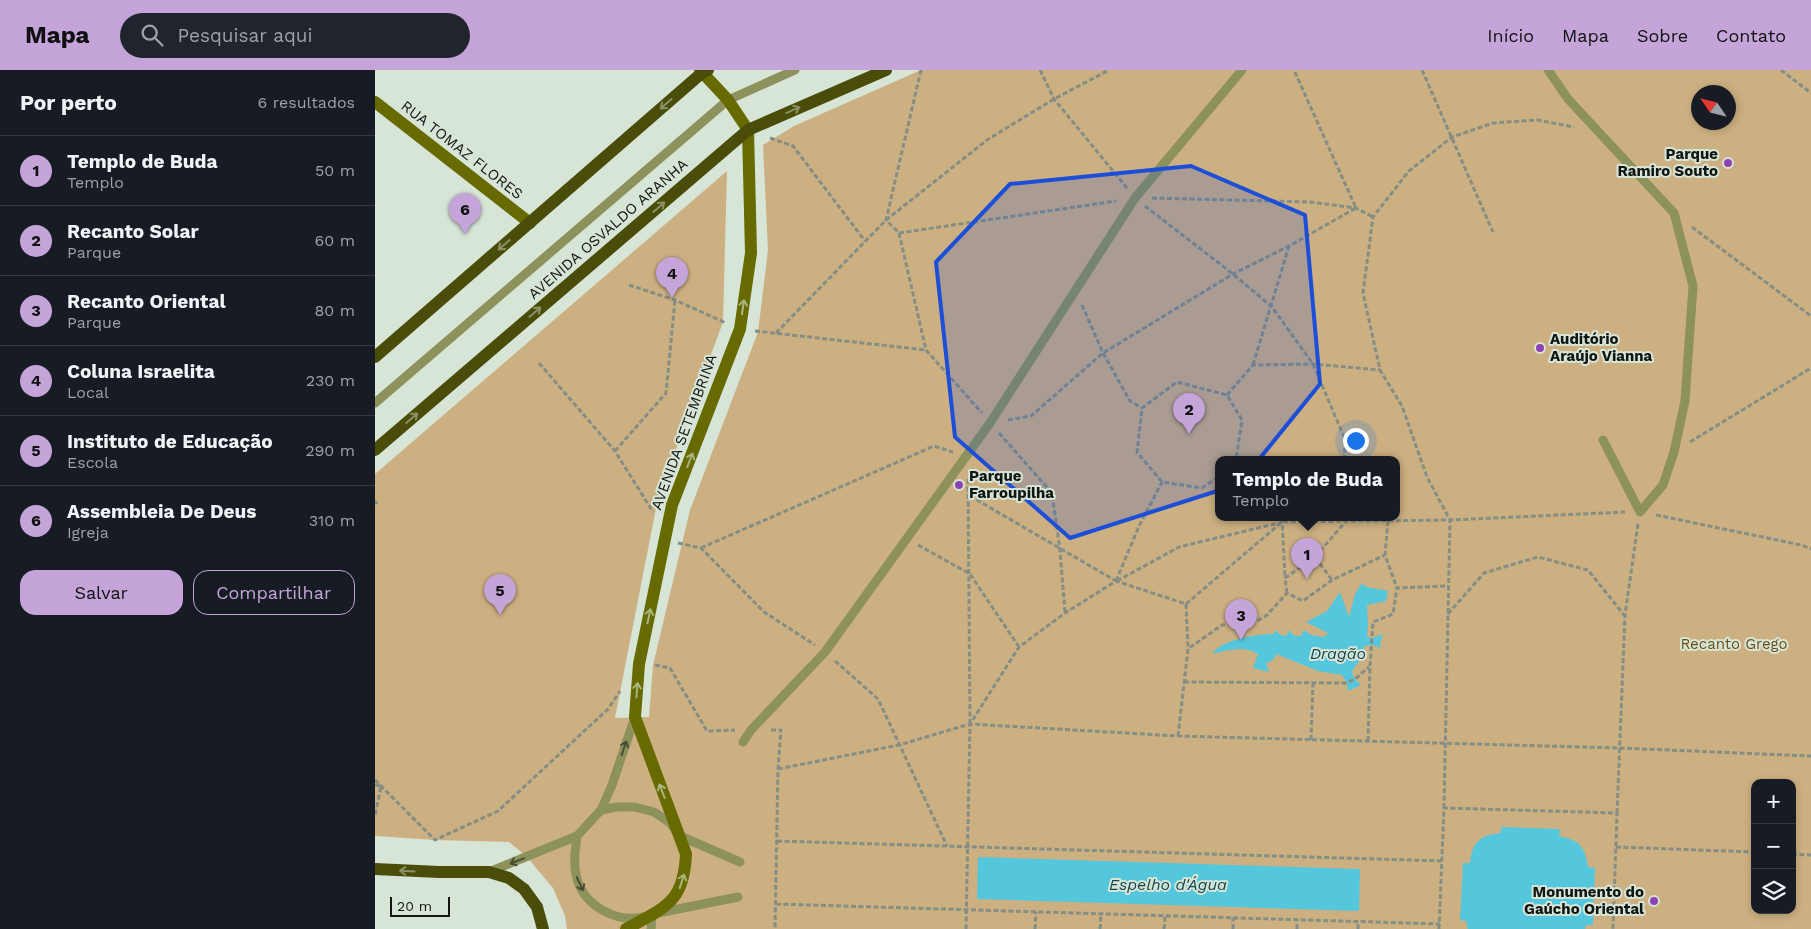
<!DOCTYPE html>
<html lang="pt">
<head>
<meta charset="utf-8">
<style>
  :root { --surface:#171b24; --page:#20242c; --text:#f1f3f6; --muted:#9ea1a6; --line:#363941; --accent:#c4a4d9 }
  body { margin:0; font-family:"Work Sans",sans-serif; background:var(--page); color:var(--text) }
  .controls { position:absolute; right:15px; bottom:15px; display:grid; overflow:hidden; border-radius:10px; box-shadow:0 2px 8px #0003 }
  .controls button { width:45px; height:45px; display:grid; place-items:center; padding:0; border:0; border-bottom:1px solid var(--line); background:var(--surface); color:var(--text); font:25px sans-serif }
  .compass { position:absolute; left:1316px; top:15px; width:45px; height:45px; border-radius:50%; background:var(--surface); box-shadow:0 2px 8px #0003; rotate:305deg }
  .scale { position:absolute; left:15px; bottom:12px; width:60px; box-sizing:border-box; padding-left:5px; border:2px solid #111612; border-top:0; font-size:14px; line-height:18px; white-space:nowrap; color:#111612; -webkit-text-stroke:4px #d7e5d7; paint-order:stroke }
  .you { position:absolute; left:980px; top:370px; width:18px; height:18px; margin:-12px; border:4px solid #fff; border-radius:50%; background:#1a73e8; box-shadow:0 0 0 8px #1a73e833 }
  .badge { display:grid; place-items:center; width:32px; height:32px; border-radius:50%; background:var(--accent); color:#111; font-size:16px; font-weight:700 }
  .pin { position:absolute; translate:-50% -41px; filter:drop-shadow(0 1px 2px #0008) }
  .pin::after { content:''; position:absolute; top:26px; width:18px; height:15px; background:inherit; clip-path:polygon(0 0,100% 0,50% 100%) }
  .popup { position:absolute; left:840px; top:386px; width:185px; height:65px; box-sizing:border-box; display:grid; place-content:center; border-radius:10px; background:var(--surface); filter:drop-shadow(0 1px 4px #0005); font-size:16px; white-space:nowrap; color:var(--muted) }
  .popup b { font-size:19px; color:var(--text) }
  .popup::after { content:''; position:absolute; left:50%; top:100%; margin-left:-10px; border:10px solid transparent; border-top-color:var(--surface) }
  .list { margin:0; padding:0; list-style:none }
  h2 { display:flex; justify-content:space-between; align-items:center; height:65px; margin:0; padding:0 20px; font-size:21px }
  h2 small { font-size:16px; font-weight:400; color:var(--muted) }
  .list li { display:grid; grid-template-columns:32px 1fr auto; gap:15px; align-items:center; box-sizing:border-box; height:70px; padding:0 20px; border-top:1px solid var(--line) }
  .list b { display:block; font-size:19px; white-space:nowrap }
  .list p { margin:0; font-size:16px; white-space:nowrap; color:var(--muted) }
  .list em { font-size:16px; font-style:normal; color:var(--muted) }
  .actions { display:flex; gap:10px; padding:15px 20px }
  .actions a { flex:1; padding:11px 0; border:1px solid var(--accent); border-radius:15px; text-align:center; font-size:18px; color:var(--accent) }
  .actions .main { background:var(--accent); color:#111 }
  .icon { flex:none; width:28px; height:28px; fill:none; stroke:currentColor; stroke-width:2; stroke-linecap:round; stroke-linejoin:round }
  .map { position:relative; flex:none; width:1436px; height:859px; overflow:hidden }
  header { display:flex; align-items:center; gap:30px; box-sizing:border-box; height:70px; padding:0 25px; background:var(--accent); color:#111 }
  header strong { font-size:24px }
  nav { display:flex; gap:28px; margin-inline-start:auto; font-size:18px }
  .search { width:350px; height:45px; background:var(--page); display:flex; align-items:center; gap:12px; box-sizing:border-box; padding:0 18px; border-radius:28px; color:var(--muted); font-size:19px }
  main { display:flex }
  aside { flex:1; background:var(--surface) }
  .map>svg:first-child { display:block }
</style>
</head>
<body>
<header>
<strong>Mapa</strong>
<div class="search"><svg class="icon" aria-label="search" viewBox="0 0 24 24"><circle cx="10" cy="10" r="6"/><path d="M15 15l6 6"/></svg>Pesquisar aqui</div>
<nav><a>Início</a><a>Mapa</a><a>Sobre</a><a>Contato</a></nav>
</header>
<main>
<aside>
<h2>Por perto<small>6 resultados</small></h2>
<ul class="list">
<li><span class="badge">1</span><div><b>Templo de Buda</b><p>Templo</p></div><em>50 m</em></li>
<li><span class="badge">2</span><div><b>Recanto Solar</b><p>Parque</p></div><em>60 m</em></li>
<li><span class="badge">3</span><div><b>Recanto Oriental</b><p>Parque</p></div><em>80 m</em></li>
<li><span class="badge">4</span><div><b>Coluna Israelita</b><p>Local</p></div><em>230 m</em></li>
<li><span class="badge">5</span><div><b>Instituto de Educação</b><p>Escola</p></div><em>290 m</em></li>
<li><span class="badge">6</span><div><b>Assembleia De Deus</b><p>Igreja</p></div><em>310 m</em></li>
</ul>
<div class="actions"><a class="main">Salvar</a><a>Compartilhar</a></div>
</aside>
<div class="map">
<svg width="1436" height="859" viewBox="0 0 1436 859">
  <rect width="100%" height="100%" fill="#d7e5d7"/>
  <!-- green -->
  <path fill="#cdb082" fill-rule="evenodd" d="M546,0H1436V859H192L190,846L178,818L151,786L134,772L60,770L0,766V404L352,101L348,252L283,428L240,648L274,647L278,595L315,440L383,262L393,180L388,75L419,56ZM1324,22H1354V52H1324ZM843,390H1021V448H843ZM1380,713H1417V840H1380Z"/>
  <!-- water -->
  <path fill="#55c7dc" d="M987,513L991,517L1013,521L1011,531L992,535L993,556L992,567L997,568L1008,564L1005,573L1006,578L997,575L990,576L985,590L977,601L979,608L986,615L973,621L972,613L967,605L943,601L901,584L899,589L891,594L894,602L878,598L883,584C868,575 853,580 837,584C848,569 882,564 899,564L900,560L906,565L912,566L913,560L920,566H926L929,560L936,565L949,567L953,563L931,552L952,541L965,522L974,547L980,524Z
    M1126,757L1185,759L1184,766C1205,770 1210,777 1213,797L1220,798L1218,855H1211L1210,859H1093L1091,851L1085,850L1088,793H1095C1097,772 1105,765 1126,763Z
    M603,787L985,799L984,841L602,829Z"/>
  <g fill="none" stroke-linecap="round" stroke-linejoin="round">
    <!-- path -->
    <path stroke="#848e85" stroke-width="3" stroke-dasharray="5 2.5" stroke-linecap="butt" d="M546,0L511,150L524,163L741,131
      M665,0L679,29L752,118
      M1047,0L1118,162
      M1406,0L1436,23
      M395,68L418,76L490,171
      M777,128L935,132L981,138L998,147
      M770,136L858,204L897,237L938,294L969,367L970,390
      M1317,157L1436,246
      M524,163L551,280L607,343
      M254,215L300,230L351,253
      M707,235L728,283L755,331L767,338
      M380,261L551,280
      M401,263L511,150L612,70L679,29L734,0
      M164,293L240,381L278,442
      M878,295L914,176
      M852,325L878,295L938,294L1005,300
      M633,350L656,346L728,283L858,204L914,176L981,138L919,0
      M624,363L677,423L685,480L690,543
      M1315,372L1436,298
      M240,381L291,323L300,230
      M843,407L827,418L787,412L762,382L767,338L802,312L852,325L867,350L861,390
      M593,409L595,653
      M595,426L741,511
      M0,431L2,434
      M1281,445L1426,475L1436,479
      M907,448L910,507
      M1013,451L1010,485L1022,518
      M303,473L326,478L389,542L440,575
      M543,475L595,504L644,577
      M326,478L559,376L578,382
      M940,487L971,451V448
      M741,511L764,456L787,412
      M742,511L804,477L904,453
      M912,523L910,508L940,487L957,510
      M811,534L813,578
      M1073,544L1109,503L1163,487L1213,500L1249,545
      M460,591L503,629L572,776
      M280,595L295,598L332,661L360,660
      M809,612L971,613L980,609L994,597
      M396,660H406L403,699L400,859
      M803,666L813,579L847,555L882,551L892,545L912,523L928,531L957,510L1010,485
      M936,670L938,613
      M993,671L995,596L998,552L1018,544L1022,518L1073,516
      M403,699L524,675L595,654L803,666L1245,678L1436,686
      M0,710L60,770L123,741L233,639L245,621
      M0,715L6,716L0,746
      M1069,738L1075,450L1052,407L1027,336L1005,300L988,223L998,147L1034,101L1077,67L1118,53L1162,50L1199,57
      M1242,743L1250,545L1263,454
      M402,771L1067,791
      M1241,777L1380,782
      M1417,784L1436,785
      M401,834L1065,854
      M591,859L595,654L644,577L690,543L741,511L811,534L907,452L1075,450L1250,442
      M660,859L661,842
      M725,859L726,845
      M789,859L790,847
      M858,859V848
      M922,859V850
      M983,859V852
      M1064,859L1069,738L1242,743L1238,859"/>
    <!-- lane -->
    <path stroke="#8d915b" stroke-width="9" d="M1173,0L1193,29L1299,143L1318,216L1310,331L1299,382L1288,415L1265,442L1228,370
      M0,333L353,30L420,0
      M368,672L376,660L450,582L615,353L760,128L867,0
      M226,740L237,715L260,647
      M202,766C200,781 198,795 202,809C210,836 241,853 268,847
      M114,802L202,766L226,740L242,737H260L279,742L294,752L305,766L365,792
      M283,843L363,827
      M276,859L277,845"/>
    <!-- secondary -->
    <path stroke="#666a00" stroke-width="12" d="M0,32L155,153
      M251,859C290,837 309,833 311,784L260,647L264,594L297,435L365,259L376,183L373,60L353,30L325,0"/>
    <!-- primary -->
    <path stroke="#4a4d09" stroke-width="12" d="M0,287L328,2L333,0
      M0,380L373,60L511,0
      M0,799L64,802H114L134,808L149,819L162,837L168,859"/>
  </g>
  <!-- one-way arrows -->
  <defs><path id="oneway-shaft" d="M-6 0H5M1.5-3L5.5 0L1.5 3" fill="none" stroke-width="1.6" stroke-linecap="round" stroke-linejoin="round" transform="scale(1.25)"/></defs>
  <g stroke="#899166">
    <use href="#oneway-shaft" transform="translate(291 34) rotate(139)"/>
    <use href="#oneway-shaft" transform="translate(418 40) rotate(-24)"/>
    <use href="#oneway-shaft" transform="translate(284 137) rotate(-41)"/>
    <use href="#oneway-shaft" transform="translate(129 175) rotate(139)"/>
    <use href="#oneway-shaft" transform="translate(160 242) rotate(-41)"/>
    <use href="#oneway-shaft" transform="translate(37 348) rotate(-41)"/>
    <use href="#oneway-shaft" transform="translate(32 801) rotate(-177)"/>
  </g>
  <g stroke="#aab481">
    <use href="#oneway-shaft" transform="translate(368 237) rotate(-82)"/>
    <use href="#oneway-shaft" transform="translate(315 390) rotate(-69)"/>
    <use href="#oneway-shaft" transform="translate(274 546) rotate(-78)"/>
    <use href="#oneway-shaft" transform="translate(262 620) rotate(-85)"/>
    <use href="#oneway-shaft" transform="translate(287 721) rotate(-111)"/>
    <use href="#oneway-shaft" transform="translate(307 811) rotate(-72)"/>
  </g>
  <g stroke="#494d33">
    <use href="#oneway-shaft" transform="translate(249 678) rotate(-72)"/>
    <use href="#oneway-shaft" transform="translate(142 791) rotate(159)"/>
    <use href="#oneway-shaft" transform="translate(205 814) rotate(65)"/>
  </g>
  <!-- marked area -->
  <path fill="#1d4ed8" fill-opacity="0.2" stroke="#1d4ed8" stroke-width="4" stroke-linejoin="round" d="M816,96L930,145L945,314L864,414L695,468L580,367L561,192L635,114Z"/>
  <!-- markers -->
  <g fill="#8d43b5" stroke="#d7e5d7" stroke-width="2">
    <circle cx="1353" cy="93" r="5"/>
    <circle cx="1165" cy="278" r="5"/>
    <circle cx="584" cy="415" r="5"/>
    <circle cx="1279" cy="831" r="5"/>
  </g>
  <g text-anchor="middle" stroke-width="4" stroke-linejoin="round" paint-order="stroke">
    <!-- street labels -->
    <g font-size="15" fill="#111612" stroke="#d7e5d7">
      <text transform="translate(87 80) rotate(38)" y="5">RUA TOMAZ FLORES</text>
      <text transform="translate(233 159) rotate(-41)" y="5">AVENIDA OSVALDO ARANHA</text>
      <text transform="translate(309 362) rotate(-70)" y="5">AVENIDA SETEMBRINA</text>
    </g>
    <!-- poi labels -->
    <g font-size="15" font-weight="bold" fill="#111612" stroke="#d7e5d7" text-anchor="end">
      <text x="1343" y="89">Parque<tspan x="1343" dy="17">Ramiro Souto</tspan></text>
      <text x="1175" y="274" text-anchor="start">Auditório<tspan x="1175" dy="17">Araújo Vianna</tspan></text>
      <text x="594" y="411" text-anchor="start">Parque<tspan x="594" dy="17">Farroupilha</tspan></text>
      <text x="1269" y="827">Monumento do<tspan x="1269" dy="17">Gaúcho Oriental</tspan></text>
    </g>
    <!-- park labels -->
    <g font-size="15" fill="#6c4e15" stroke="#d7e5d7">
      <text x="1359" y="579">Recanto Grego</text>
    </g>
    <!-- water labels -->
    <g font-size="16" font-style="italic" fill="#13464f" stroke="#d7e5d7">
      <text x="963" y="589">Dragão</text>
      <text x="793" y="820">Espelho d'Água</text>
    </g>
  </g>
</svg>
<div class="controls">
<button>+</button>
<button>−</button>
<button><svg class="icon" aria-label="layers" viewBox="0 0 24 24"><path d="M12 4l9 5-9 5-9-5zM3 14l9 5 9-5"/></svg></button>
</div>
<svg class="compass" viewBox="-18 -18 36 36"><path d="M0-13l5 13h-10z" fill="#e53935"/><path d="M0 13l5-13h-10z" fill="#9ea1a6"/></svg>
<div class="scale">20 m</div>
<div class="you"></div>
<div class="pin badge" style="left:932px;top:509px">1</div>
<div class="popup"><b>Templo de Buda</b>Templo</div>
<div class="pin badge" style="left:814px;top:364px">2</div>
<div class="pin badge" style="left:866px;top:570px">3</div>
<div class="pin badge" style="left:297px;top:228px">4</div>
<div class="pin badge" style="left:125px;top:545px">5</div>
<div class="pin badge" style="left:90px;top:164px">6</div>
</div>
</main>
</body>
</html>
